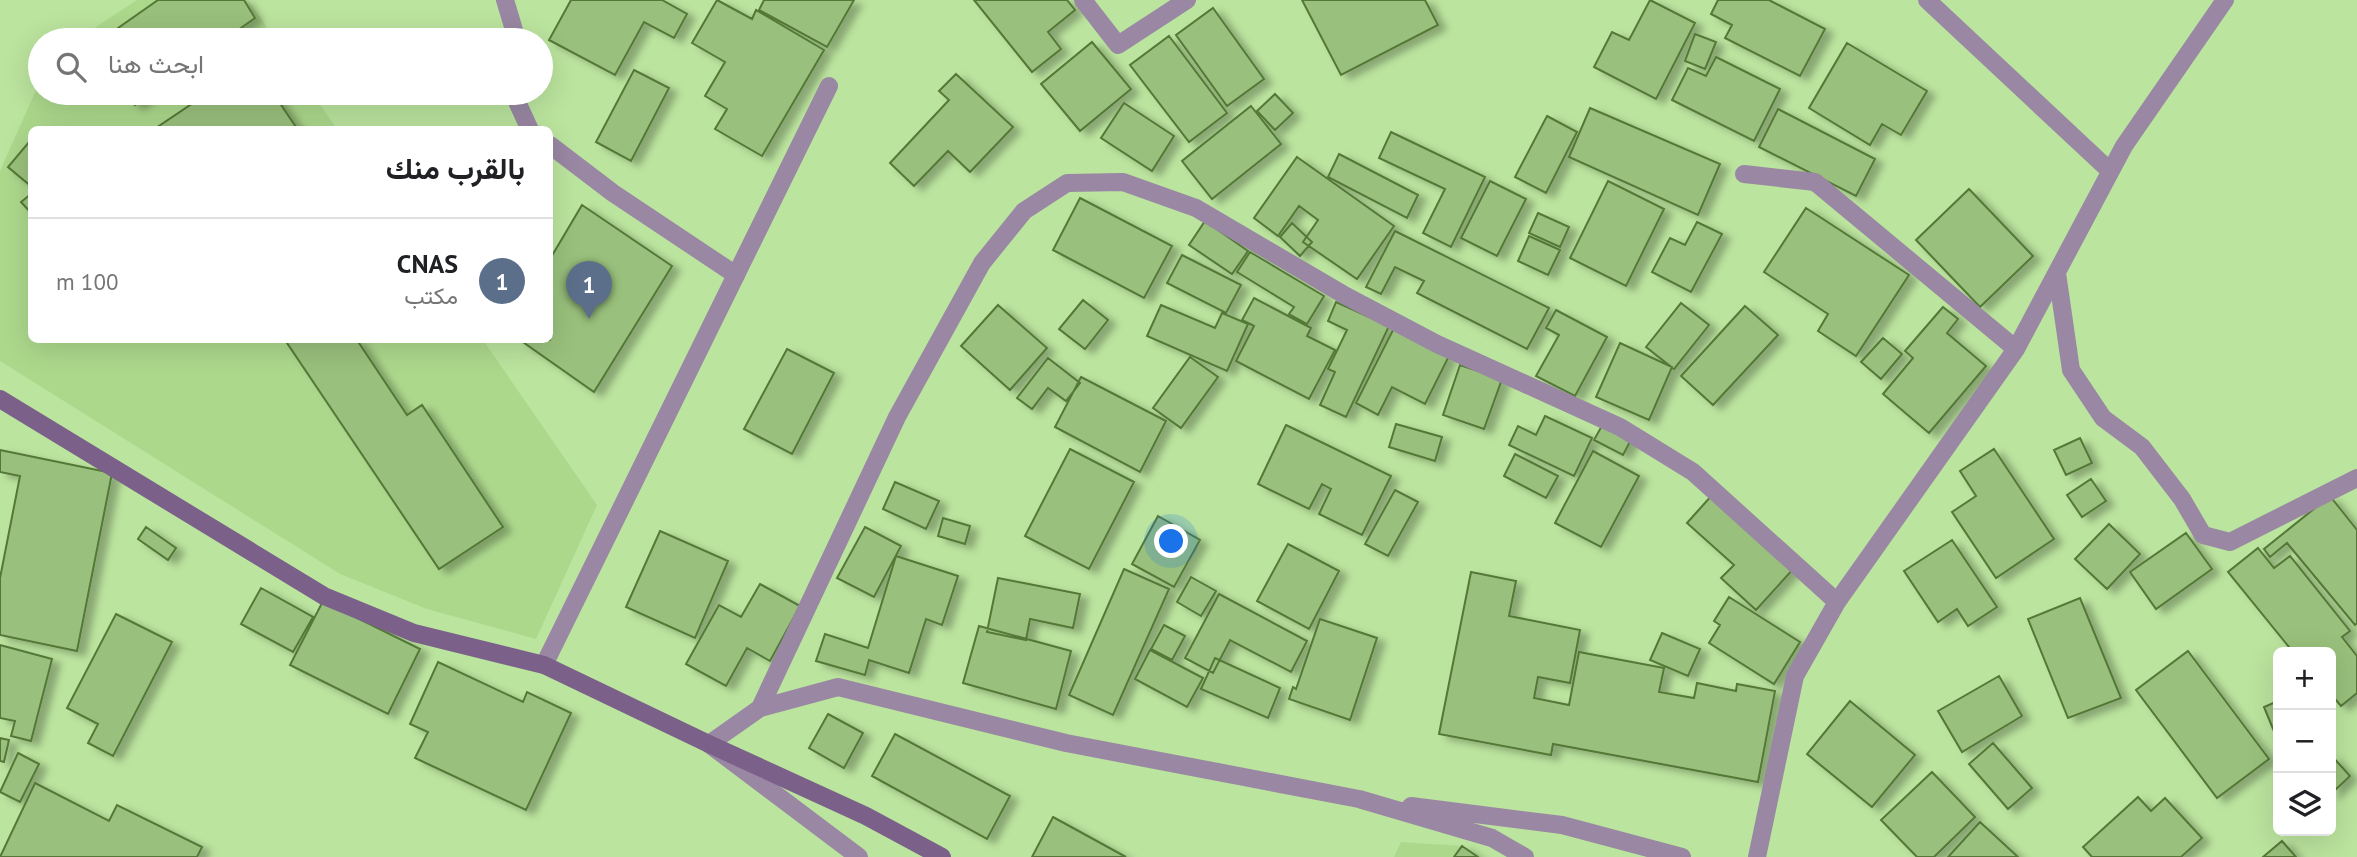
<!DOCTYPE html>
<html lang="ar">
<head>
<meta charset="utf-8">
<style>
  :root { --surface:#fff; --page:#f2f2f2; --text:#202124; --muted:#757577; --line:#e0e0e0; --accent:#111827 }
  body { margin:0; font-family:"PT Sans",Vazirmatn,sans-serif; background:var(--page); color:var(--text); direction:rtl }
  .controls { position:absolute; right:21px; bottom:21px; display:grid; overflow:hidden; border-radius:10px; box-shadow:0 7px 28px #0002 }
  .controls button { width:63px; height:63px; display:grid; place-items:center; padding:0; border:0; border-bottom:2px solid var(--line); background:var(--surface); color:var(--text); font:35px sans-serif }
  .you { position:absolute; left:1172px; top:542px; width:24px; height:24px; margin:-18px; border:5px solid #fff; border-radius:50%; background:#1a73e8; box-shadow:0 0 0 10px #1a73e833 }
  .badge { display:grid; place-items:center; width:46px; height:46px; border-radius:50%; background:var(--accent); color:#fff; font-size:23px; font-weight:700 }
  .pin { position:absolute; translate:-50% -58px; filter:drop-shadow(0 2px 4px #0008) }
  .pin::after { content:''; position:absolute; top:37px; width:24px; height:21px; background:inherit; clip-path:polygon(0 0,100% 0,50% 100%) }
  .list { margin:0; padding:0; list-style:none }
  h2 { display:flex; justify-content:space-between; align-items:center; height:91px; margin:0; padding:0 28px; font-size:30px }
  h2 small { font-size:23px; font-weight:400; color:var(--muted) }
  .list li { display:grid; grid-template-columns:46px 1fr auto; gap:21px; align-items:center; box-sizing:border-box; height:126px; padding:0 28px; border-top:2px solid var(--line) }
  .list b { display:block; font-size:26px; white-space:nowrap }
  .list p { margin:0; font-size:23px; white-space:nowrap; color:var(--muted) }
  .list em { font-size:23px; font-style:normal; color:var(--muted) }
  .icon { flex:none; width:38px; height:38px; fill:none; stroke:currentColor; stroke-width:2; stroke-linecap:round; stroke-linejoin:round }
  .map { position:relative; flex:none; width:2357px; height:857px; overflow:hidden; direction:ltr }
  .search { position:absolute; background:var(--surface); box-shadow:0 7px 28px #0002; left:28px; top:28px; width:525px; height:77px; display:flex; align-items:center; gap:18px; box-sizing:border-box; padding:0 24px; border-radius:38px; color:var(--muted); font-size:26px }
  .panel { position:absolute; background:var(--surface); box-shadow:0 7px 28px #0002; left:28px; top:126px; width:525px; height:217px; border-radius:10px; direction:rtl }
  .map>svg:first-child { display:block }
</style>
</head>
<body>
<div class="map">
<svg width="2357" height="857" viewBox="0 0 2357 857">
  <defs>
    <filter id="shadow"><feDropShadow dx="8" dy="4.5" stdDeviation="3.5" flood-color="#0004"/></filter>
  </defs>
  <rect width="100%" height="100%" fill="#bbe49e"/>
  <!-- built -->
  <path fill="#acd88c" d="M137,0H248L276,40H76Z
    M40,81V93H312L337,129L32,130V340H483L597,505L536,639L427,609L340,574L0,361V171Z
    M1401,842L1462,846L1478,857H1394Z"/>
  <!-- building -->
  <path fill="#99c07c" stroke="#547837" stroke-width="2" filter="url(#shadow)" d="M158,0H244L255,18L224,40H101Z
    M571,0H662L687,14L674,38L644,22L615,75L549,40Z
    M717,0L752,19L756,10L824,50L762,156L715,129L727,109L705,96L725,62L692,43Z
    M764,0H854L827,47L759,10Z
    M974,0H1067L1075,10L1048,32L1061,49L1032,72Z
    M1302,0H1425L1438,25L1341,75Z
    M1650,0L1695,23L1656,99L1594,67L1612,32L1629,40Z
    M1718,0H1769L1825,29L1800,76L1725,38L1732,25L1711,14Z
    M1213,8L1264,79L1227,106L1176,35Z
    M1695,34L1716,42L1705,69L1685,61Z
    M1169,36L1227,113L1189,142L1130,65Z
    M1092,42L1131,89L1080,131L1041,84Z
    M1847,43L1927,91L1901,135L1882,124L1870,145L1809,108Z
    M1716,57L1780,89L1754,141L1672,100L1688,68L1706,76Z
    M634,70L669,88L631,161L596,142Z
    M956,74L1013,127L970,172L948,151L914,186L890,163L949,100L939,91Z
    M126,93H152L135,105Z
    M208,93H273L298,130H153Z
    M1275,94L1293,113L1275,130L1257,111Z
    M1124,103L1174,136L1152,171L1101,138Z
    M1251,106L1281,144L1212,199L1182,161Z
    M1590,108L1720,164L1698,215L1569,157Z
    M1778,109L1875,159L1856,196L1759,147Z
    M1547,116L1577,132L1546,193L1515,177Z
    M1391,132L1485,177L1451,247L1423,233L1445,189L1379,158Z
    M29,142L32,144V187L8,167Z
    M1339,154L1418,195L1407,218L1328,177Z
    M1297,157L1394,226L1357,279L1303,242L1318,220L1299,206L1278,236L1254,218Z
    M1490,181L1526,199L1497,256L1461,238Z
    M1608,181L1664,209L1626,286L1570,258Z
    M1969,189L2033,256L1980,307L1916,240Z
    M32,193V214L21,202Z
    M1080,198L1172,246L1144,298L1053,250Z
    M582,205L672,266L594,392L520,340H550V259Z
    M1806,208L1909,275L1856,356L1818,331L1828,314L1764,272Z
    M1538,213L1569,227L1560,247L1529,233Z
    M1205,221L1248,251L1232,274L1189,245Z
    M1697,222L1722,234L1691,292L1652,272L1670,238L1685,245Z
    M1292,223L1312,242L1300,256L1280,237Z
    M1395,231L1549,308L1527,349L1417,293L1424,281L1395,267L1381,294L1366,287Z
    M1529,236L1560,250L1548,275L1518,261Z
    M1250,252L1324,296L1307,324L1289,314L1294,307L1237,272Z
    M1182,255L1241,285L1226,313L1167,283Z
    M1254,298L1311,328L1307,336L1335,350L1309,399L1236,361L1254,326L1242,320Z
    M1083,300L1108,320L1085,349L1059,329Z
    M1336,302L1389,326L1346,417L1320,405L1335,372L1328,369L1347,330L1328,321Z
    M1681,303L1709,325L1674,369L1646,347Z
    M998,305L1047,348L1010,390L961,346Z
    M1161,305L1215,328L1222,313L1248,324L1227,371L1147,336Z
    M1745,306L1778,335L1713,405L1681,376Z
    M1943,307L1958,319L1947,333L1986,366L1929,433L1883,394L1913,358L1905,351Z
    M1556,310L1607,337L1575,396L1536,376L1559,335L1546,328Z
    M1394,328L1449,356L1425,404L1392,387L1378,415L1356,403Z
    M1883,338L1902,354L1881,379L1861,362Z
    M285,340H357L407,415L422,405L503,527L439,569Z
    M1620,343L1672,367L1649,420L1596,397Z
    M787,349L834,373L792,454L744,429Z
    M1190,357L1218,377L1181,428L1153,408Z
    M1048,358L1080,383L1066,401L1048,388L1032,409L1017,398Z
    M1460,365L1502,379L1484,429L1443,415Z
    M1081,377L1166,421L1140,472L1055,427Z
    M1545,416L1592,438L1574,476L1509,445L1518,426L1536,435Z
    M1604,422L1633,436L1623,455L1594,440Z
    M1396,424L1442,437L1435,461L1389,447Z
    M1286,425L1391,476L1362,535L1319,514L1331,489L1322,484L1309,509L1258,484Z
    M2080,438L2092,463L2066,475L2054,450Z
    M1070,449L1134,482L1089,569L1025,536Z
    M1994,449L2054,539L1996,578L1952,512L1976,496L1960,471Z
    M0,450L112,473L77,651L0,635V578L20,476L0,472Z
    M1593,451L1639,476L1601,547L1555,523Z
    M1515,454L1558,476L1546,498L1504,476Z
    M2091,479L2106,501L2082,517L2067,495Z
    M895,482L939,501L926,529L883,509Z
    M1395,490L1418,502L1388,556L1365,544Z
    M1713,494L1795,567L1756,610L1721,578L1734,565L1687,523Z
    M2330,496L2357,530V623L2355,625L2287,543L2270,557L2264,549Z
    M1158,516L1200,540L1174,587L1132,564Z
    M943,518L970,526L965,544L938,536Z
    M2109,524L2140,554L2107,589L2075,559Z
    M146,527L176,548L168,560L138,539Z
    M865,527L901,546L874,597L837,578Z
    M660,531L728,561L695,638L626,607Z
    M2186,533L2212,569L2156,609L2130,572Z
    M1952,540L1997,607L1968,626L1957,609L1938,622L1904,571Z
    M1288,544L1339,571L1309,629L1257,601Z
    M2258,548L2274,568L2290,556L2350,631L2342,637L2357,656V693L2341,706L2331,694V652H2293L2228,572Z
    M896,556L958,576L942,625L926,619L909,673L869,660L865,675L816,661L825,634L868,648Z
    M1124,569L1169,589L1113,715L1069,695Z
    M1471,572L1516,581L1509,616L1580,630L1570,683L1538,677L1534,698L1569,705L1579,652L1664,668L1659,692L1694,698L1697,683L1736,691L1737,684L1775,691L1758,782L1553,744L1551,755L1439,734Z
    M1191,577L1216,591L1201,616L1177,602Z
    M998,578L1080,594L1073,628L1030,619L1026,640L987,632Z
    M760,584L800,606L770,661L747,648L726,686L686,664L719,605L741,617Z
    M261,588L313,617L293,652L241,624Z
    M1219,594L1307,641L1291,672L1230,640L1213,673L1185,658Z
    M1729,597L1800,642L1774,684L1709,643L1720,625L1714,621Z
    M2080,598L2121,698L2068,718L2028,619Z
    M323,601L420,649L388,714L290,665Z
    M116,614L172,642L113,756L88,743L98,724L67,708Z
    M1320,619L1377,638L1350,720L1289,699L1293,687L1296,689Z
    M1164,625L1185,636L1172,660L1151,649Z
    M979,626L1071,651L1056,709L963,683Z
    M1662,633L1700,649L1688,676L1650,660Z
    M0,645L52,659L31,741L11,736L15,721L0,718Z
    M1150,650L1203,678L1187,707L1135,679Z
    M2188,651L2269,759L2217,798L2136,690Z
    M1215,658L1280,688L1268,718L1201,689Z
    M438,662L523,702L527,692L571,713L526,810L415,758L428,732L410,724Z
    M1999,676L2022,716L1962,752L1938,711Z
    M1850,701L1915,755L1872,807L1807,754Z
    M2278,701V741L2264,707Z
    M828,714L863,733L844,768L809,748Z
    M895,734L1010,796L987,839L872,776Z
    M0,738L9,740L4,762L0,761Z
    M1993,743L2032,788L2008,809L1969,764Z
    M18,753L39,764L20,802L0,792Z
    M2331,755L2350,776L2331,794Z
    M1932,772L1975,817L1934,857H1917L1881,820Z
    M35,783L109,821L117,805L202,847L197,857H0Z
    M2138,797L2151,811L2165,798L2202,838L2181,857H2092L2083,847Z
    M1053,817L1126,857H1032Z
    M1980,822L2018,857H1948Z
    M2282,841L2296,857H2263Z
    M1462,846L1478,857H1454Z"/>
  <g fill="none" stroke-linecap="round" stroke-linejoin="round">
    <!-- lane -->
    <path stroke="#9987a3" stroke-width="18" d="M505,0L517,40
      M1083,0L1118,45L1187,0
      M513,93L530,130
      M550,145L613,193L736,275"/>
    <!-- street -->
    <path stroke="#9987a3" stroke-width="18" d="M1927,0L2110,171
      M1744,174L1815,182L2016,349
      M2057,273L2071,370L2103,418L2142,447L2182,499L2203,535L2230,542L2357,478
      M544,665L829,86
      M760,708L897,417L982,263L1024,211L1067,183L1123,182L1196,208L1346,296L1437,344L1620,427L1693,472L1837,602
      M1411,806L1562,825L1682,857
      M859,857L709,744L760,708L838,687L1066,743L1359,799L1492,838L1525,857
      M1757,857L1795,676L1837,602L2016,349L2124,146L2225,0"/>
    <!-- secondary -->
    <path stroke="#7b618a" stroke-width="18" d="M0,399L324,596L414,633L544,665L709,744L866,816L942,857"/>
  </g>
</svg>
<div class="controls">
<button>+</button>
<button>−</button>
<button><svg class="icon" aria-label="layers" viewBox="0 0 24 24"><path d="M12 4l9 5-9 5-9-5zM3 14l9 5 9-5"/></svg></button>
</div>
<div class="you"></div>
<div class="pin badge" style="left:589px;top:319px;background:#5c6f8a">1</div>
<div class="search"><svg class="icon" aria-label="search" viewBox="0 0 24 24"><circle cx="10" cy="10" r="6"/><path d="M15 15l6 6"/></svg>ابحث هنا</div>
<section class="panel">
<h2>بالقرب منك<small></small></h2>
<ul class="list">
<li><span class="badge" style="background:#5c6f8a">1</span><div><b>CNAS</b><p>مكتب</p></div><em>100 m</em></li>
</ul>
</section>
</div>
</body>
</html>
